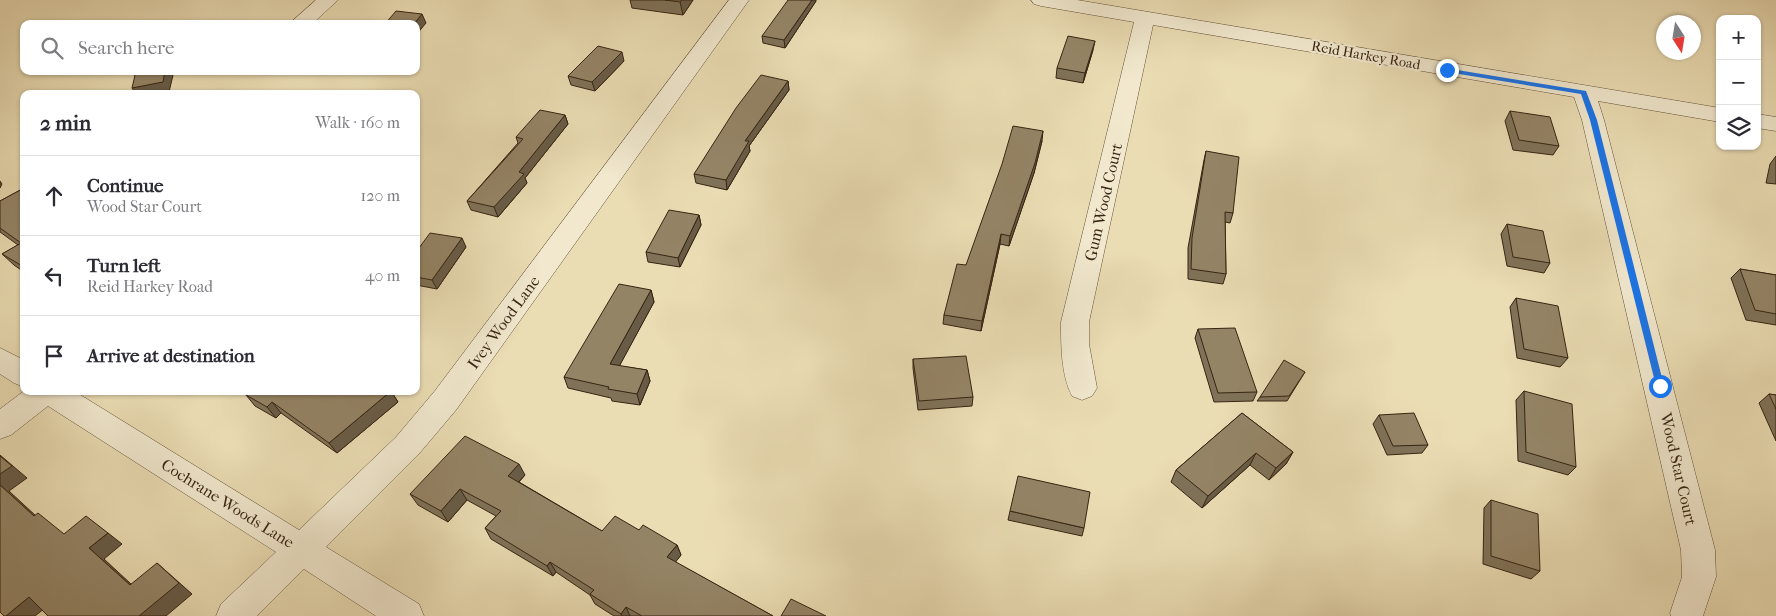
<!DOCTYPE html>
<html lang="en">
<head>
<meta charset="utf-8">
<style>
  :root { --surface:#fff; --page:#f2f2f3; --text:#2b2b33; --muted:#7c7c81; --line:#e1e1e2 }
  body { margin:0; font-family:"IM FELL French Canon",serif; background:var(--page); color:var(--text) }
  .controls { position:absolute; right:15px; top:15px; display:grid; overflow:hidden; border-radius:10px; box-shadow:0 1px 4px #0004 }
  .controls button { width:45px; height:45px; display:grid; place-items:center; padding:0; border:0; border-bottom:1px solid var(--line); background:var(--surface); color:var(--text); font:25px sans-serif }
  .compass { position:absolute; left:1656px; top:15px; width:45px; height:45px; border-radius:50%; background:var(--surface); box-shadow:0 1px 4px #0004; rotate:168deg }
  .stop { position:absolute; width:15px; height:15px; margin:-11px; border:4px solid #1a73e8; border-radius:50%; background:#fff }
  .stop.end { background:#1a73e8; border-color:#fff; box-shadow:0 1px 5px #0008 }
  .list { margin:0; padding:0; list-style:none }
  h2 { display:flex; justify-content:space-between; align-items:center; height:65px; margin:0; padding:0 20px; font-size:21px }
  h2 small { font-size:16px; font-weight:400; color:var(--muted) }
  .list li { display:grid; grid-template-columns:32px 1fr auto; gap:15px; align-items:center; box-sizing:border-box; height:80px; padding:0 20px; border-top:1px solid var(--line) }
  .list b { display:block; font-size:19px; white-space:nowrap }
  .list p { margin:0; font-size:16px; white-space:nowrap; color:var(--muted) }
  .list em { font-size:16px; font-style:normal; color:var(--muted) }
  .icon { flex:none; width:28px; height:28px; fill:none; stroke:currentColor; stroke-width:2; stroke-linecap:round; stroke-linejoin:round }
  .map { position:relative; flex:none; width:1776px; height:616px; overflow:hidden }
  .search { position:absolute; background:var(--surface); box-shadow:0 1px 4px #0004; left:20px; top:20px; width:400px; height:55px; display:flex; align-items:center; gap:12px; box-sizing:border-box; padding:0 18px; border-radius:10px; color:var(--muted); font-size:19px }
  .panel { position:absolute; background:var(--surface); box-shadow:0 1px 4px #0004; left:20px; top:90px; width:400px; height:305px; border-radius:10px }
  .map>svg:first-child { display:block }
</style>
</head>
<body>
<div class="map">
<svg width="1776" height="616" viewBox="0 0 1776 616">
  <rect width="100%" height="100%" fill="#eadcb3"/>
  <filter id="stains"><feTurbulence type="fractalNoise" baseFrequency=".004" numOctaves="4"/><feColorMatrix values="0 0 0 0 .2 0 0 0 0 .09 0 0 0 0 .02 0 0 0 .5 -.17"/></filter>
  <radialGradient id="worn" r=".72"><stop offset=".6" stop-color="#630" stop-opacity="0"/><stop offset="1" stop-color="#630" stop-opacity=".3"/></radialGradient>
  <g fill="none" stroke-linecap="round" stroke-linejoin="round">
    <defs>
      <path id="minor" d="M316,0H338L312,24H289Z
        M729,0H749L456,410L418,455L326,547L419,604L424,616H376L304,569L257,616H216L221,604L276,552L48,406L11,435L0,439V409L24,391H74L299,530L396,437L434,392Z
        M1031,0H1077L1720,108V122L1598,101L1604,120L1715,550L1716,577L1703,616H1671L1670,613L1682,577L1681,550L1582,120L1574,97L1153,25L1089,322V344L1097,388L1092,396L1082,400L1072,396C1061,375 1061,346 1061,322L1134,22L1041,6L1034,4Z
        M1757,114L1776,117V131L1757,128Z
        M0,348L24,360V387L14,383L0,374Z"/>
    </defs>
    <!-- minor casing -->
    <use href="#minor" stroke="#64523a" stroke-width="1"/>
    <!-- minor -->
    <use href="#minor" fill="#f1e8ce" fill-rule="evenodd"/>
  </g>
  <!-- wall -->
  <path fill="#7f7258" stroke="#372412" d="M630,0H693L683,15L632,8Z
    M816,1L785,48L763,43L762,36Z
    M1093,50L1083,83L1056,78L1057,68Z
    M624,61L595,91L571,85L568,76Z
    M788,81L789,90L749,146L750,151L727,190L696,183L694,174Z
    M1510,111L1559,146L1553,155L1513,150L1505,121Z
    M565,115L568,124L525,178L527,183L498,217L471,210L467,201L518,143L516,137Z
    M1042,141L1034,173L1009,246L1000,244L981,331L943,324L944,315L966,265Z
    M1206,151L1233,213L1230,223L1225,222L1226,274L1223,284L1188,279V248L1204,160Z
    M1776,156V184L1766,183L1770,164Z
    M24,188V272L14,265L2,254L18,245L0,232V201Z
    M699,215L701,225L680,267L648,262L646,252Z
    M1507,224L1550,263L1544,273L1507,266L1501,234Z
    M466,247L437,289L416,285V252Z
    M1740,269L1776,275V325L1746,320L1731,278Z
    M651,290L654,302L619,366L647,370L650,381L640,405L612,401L611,398L568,388L564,377Z
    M1516,298L1568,358L1560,367L1517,358L1510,307Z
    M1198,329L1257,392L1253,401L1214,402L1195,338Z
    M913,359L973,397L972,406L918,410L913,368Z
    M1305,372L1287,401H1257L1260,397Z
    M391,391L398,402L337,453L281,413L276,418L255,406L246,395Z
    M1524,391L1576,467L1568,475L1518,461L1516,400Z
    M1769,394L1776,395V441L1759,403Z
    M1242,413L1293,452L1286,464L1269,480L1250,465L1202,508L1171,482L1176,470Z
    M1379,415L1428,445L1422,453L1387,455L1373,424Z
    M525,475L519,482L602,531L639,530L677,545L681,555L675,562L773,616H614L595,604L590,595L556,572L553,576L491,539L485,528L496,516L467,500L448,522L418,505L410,494Z
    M1491,500L1540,571L1531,579L1483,564L1484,508Z
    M1010,511L1084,528L1082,536L1008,520Z"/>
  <!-- shaded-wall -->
  <path fill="#685c47" stroke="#372412" d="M682,0H693L683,15L680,2Z
    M812,0H816V1L785,48L784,40Z
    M422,14L426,23L416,35V24H414Z
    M1095,41L1093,50L1083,83L1085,73Z
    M622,52L624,61L595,91L592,82Z
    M165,71H174L169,92L158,94H136L132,88Z
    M788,81L789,90L749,146L750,151L727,190L726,180L745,141Z
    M565,115L568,124L525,178L527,183L498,217L494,207L519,172Z
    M1043,131L1042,141L1034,173L1009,246L1010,236Z
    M0,181L2,184L0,188Z
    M699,215L701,225L680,267L678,258Z
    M1001,234L1000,244L981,331L982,321Z
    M462,238L466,247L437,289L432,280Z
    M651,290L654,302L614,376L610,364Z
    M647,370L650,381L640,405L637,394Z
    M391,391L398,402L337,453L329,443Z
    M272,402L281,413L276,418L267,407Z
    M1293,452L1286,464L1269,480L1276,468Z
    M1256,453L1250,465L1202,508L1208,496Z
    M0,455L27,478L9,491L49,528L34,516L0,485Z
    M519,464L525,475L514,487L508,476Z
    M460,489L467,500L448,522L441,511Z
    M108,533L122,544L104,559L144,596L130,585L89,548Z
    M677,545L681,555L671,568L667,557Z
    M550,562L556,572L553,576L547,566Z
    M157,563L192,594L166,616H139Z
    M29,597L45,608L35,616H6Z
    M626,607L630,616H622L621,614Z"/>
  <!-- building -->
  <path fill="#948466" stroke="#372412" d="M665,0H682L680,2Z
    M788,0H812L784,40L762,36Z
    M396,11L422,14L414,24H385Z
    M1068,36L1095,41L1085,73L1057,68Z
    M598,46L622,52L592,82L568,76Z
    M136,71H165L163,82L132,88Z
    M761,75L788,81L745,141H749L726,180L694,174L736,108Z
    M540,110L565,115L519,172L524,174L494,207L467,201L523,139L516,137Z
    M1510,111L1550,117L1559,146L1519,140Z
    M1013,126L1043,131L1035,163L1010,236L1001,234L982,321L944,315L957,264L966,265L1002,164Z
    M1206,151L1239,157L1233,213L1225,212L1226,274L1191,269L1192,238Z
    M24,188V267L2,254L21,243L0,228V201Z
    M669,210L699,215L678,258L646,252Z
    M1507,224L1543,231L1550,263L1513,257Z
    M430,233L462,238L432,280L416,277V252Z
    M1740,269L1776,275V314L1755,310Z
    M619,284L651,290L610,364L647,370L637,394L608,389L609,387L564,377Z
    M1516,298L1558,306L1568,358L1524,349Z
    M1235,328L1257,392L1218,393L1198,329Z
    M966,356L973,397L919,401L913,359Z
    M1284,360L1305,372L1289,396L1260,397Z
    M250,391H391L329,443L272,402L267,407L246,395Z
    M1524,391L1572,404L1576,467L1526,452Z
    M1769,394L1776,395V409Z
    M1242,413L1293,452L1276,468L1256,453L1208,496L1176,470Z
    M1414,413L1428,445L1393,446L1379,415Z
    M465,436L519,464L508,476L602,531L615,516L639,530L643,525L677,545L667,557L773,616H642L626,607L621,614L590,594L594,590L550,562L547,566L485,528L501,511L460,489L441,511L410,494Z
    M0,456L12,466L0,474Z
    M1018,476L1090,492L1084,528L1010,511Z
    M0,485L34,516L38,513L64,534L86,516L108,533L89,548L130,585L157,563L179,583L139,616H48L29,597L6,616H4L0,612Z
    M1491,500L1538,514L1540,571L1491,556Z
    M791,599L826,616H781Z"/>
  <!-- route -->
  <path fill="#1a73e8" d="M1445,68L1586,91L1597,120L1664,386L1663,388H1657L1656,386L1590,120L1581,94L1447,72Z"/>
  <g text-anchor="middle" stroke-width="4.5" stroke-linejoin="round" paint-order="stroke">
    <!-- far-street labels -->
    <g font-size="14" fill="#372412" stroke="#f1e8ce">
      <text transform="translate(1366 55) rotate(10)" y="5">Reid Harkey Road</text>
    </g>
    <!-- street labels -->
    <g font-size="16" fill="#372412" stroke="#f1e8ce">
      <text transform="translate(1103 202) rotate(-77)" y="6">Gum Wood Court</text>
      <text transform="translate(503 322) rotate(-54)" y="6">Ivey Wood Lane</text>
      <text transform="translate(1679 469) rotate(77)" y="6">Wood Star Court</text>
      <text transform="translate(228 503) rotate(32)" y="6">Cochrane Woods Lane</text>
    </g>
  </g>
  <rect width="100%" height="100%" filter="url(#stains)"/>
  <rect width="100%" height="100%" fill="url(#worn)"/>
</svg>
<div class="controls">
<button>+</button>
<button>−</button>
<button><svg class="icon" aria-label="layers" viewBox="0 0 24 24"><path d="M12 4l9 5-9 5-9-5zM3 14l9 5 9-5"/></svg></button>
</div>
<svg class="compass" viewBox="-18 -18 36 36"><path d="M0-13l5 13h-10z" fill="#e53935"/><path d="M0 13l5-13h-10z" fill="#7c7c81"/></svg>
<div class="stop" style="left:1660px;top:386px"></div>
<div class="stop end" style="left:1447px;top:70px"></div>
<div class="search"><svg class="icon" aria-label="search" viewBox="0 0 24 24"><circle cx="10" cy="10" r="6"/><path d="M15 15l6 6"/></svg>Search here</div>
<section class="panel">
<h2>2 min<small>Walk · 160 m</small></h2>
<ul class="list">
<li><svg class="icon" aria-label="ahead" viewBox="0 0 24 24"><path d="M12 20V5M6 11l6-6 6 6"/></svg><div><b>Continue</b><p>Wood Star Court</p></div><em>120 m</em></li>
<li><svg class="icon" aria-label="left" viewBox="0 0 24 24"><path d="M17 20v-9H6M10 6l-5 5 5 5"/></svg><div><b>Turn left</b><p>Reid Harkey Road</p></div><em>40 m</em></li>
<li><svg class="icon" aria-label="arrive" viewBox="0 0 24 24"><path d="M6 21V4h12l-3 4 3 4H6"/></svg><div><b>Arrive at destination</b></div></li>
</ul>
</section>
</div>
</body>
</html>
